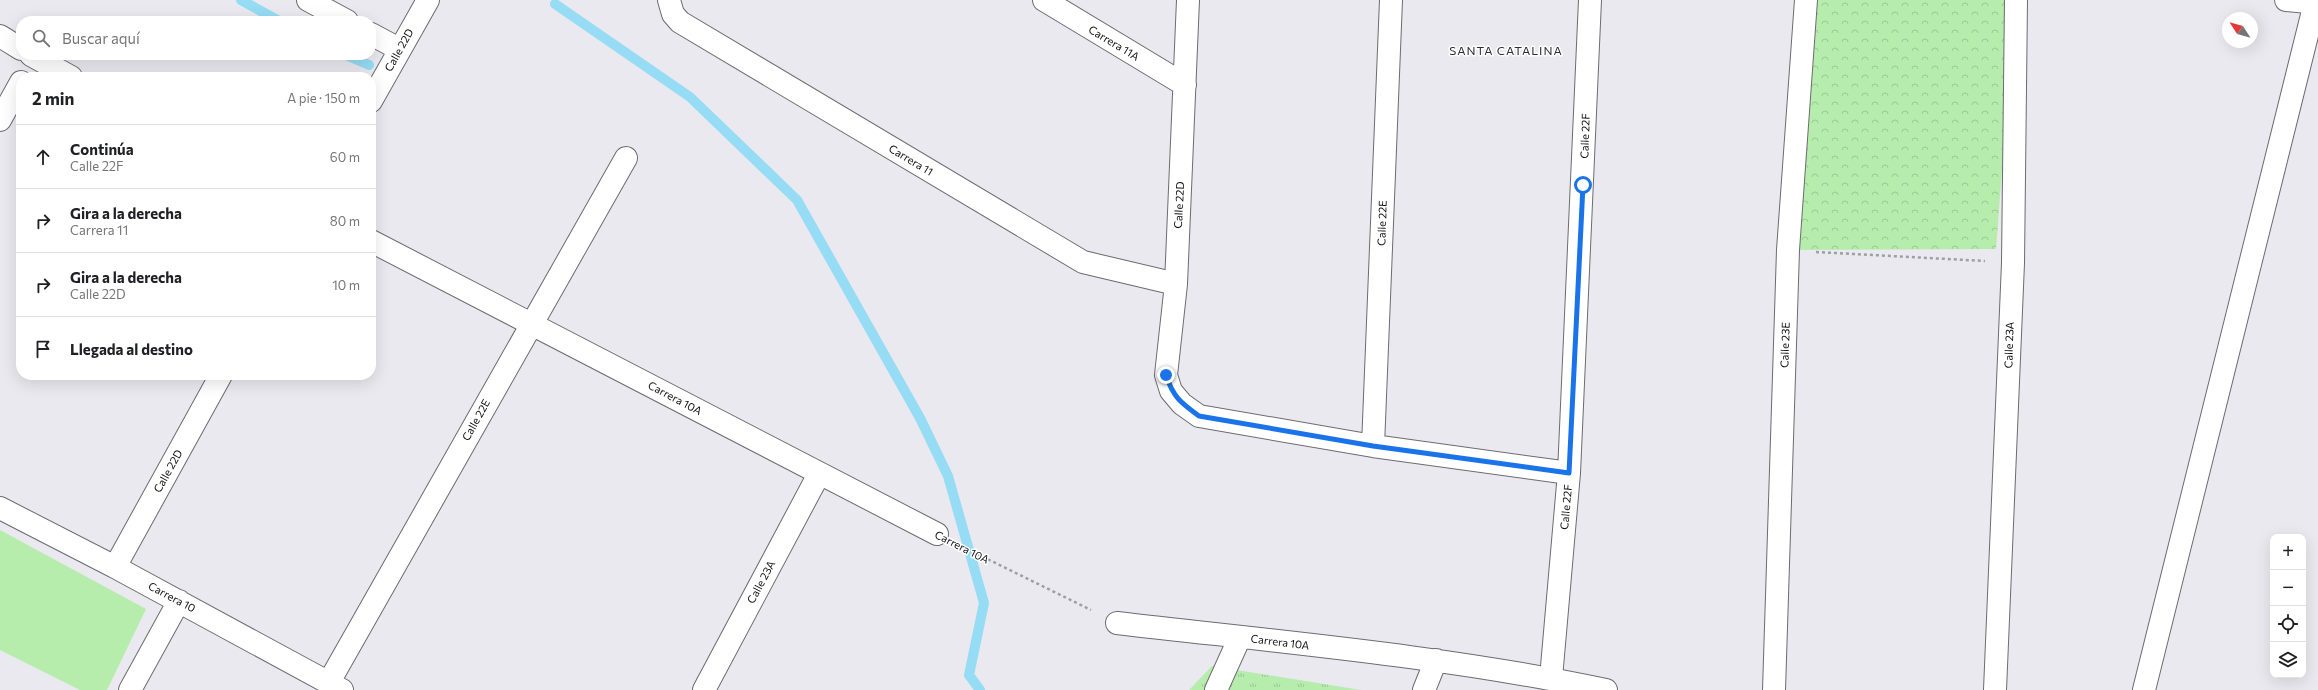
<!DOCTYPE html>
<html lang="es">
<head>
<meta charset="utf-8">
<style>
  :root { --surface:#fff; --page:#f6f6f6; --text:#202124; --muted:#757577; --line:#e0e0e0 }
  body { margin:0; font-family:Commissioner,sans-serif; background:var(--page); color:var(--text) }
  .controls { position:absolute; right:12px; bottom:12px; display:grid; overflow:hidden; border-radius:8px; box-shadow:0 4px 16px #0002 }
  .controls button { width:36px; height:36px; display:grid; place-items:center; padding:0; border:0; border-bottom:1px solid var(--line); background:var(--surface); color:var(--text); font:20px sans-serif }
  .compass { position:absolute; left:2222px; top:12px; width:36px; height:36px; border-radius:50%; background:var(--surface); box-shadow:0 4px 16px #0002; rotate:306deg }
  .stop { position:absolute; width:12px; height:12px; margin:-9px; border:3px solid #1a73e8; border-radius:50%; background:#fff }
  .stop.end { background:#1a73e8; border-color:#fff; box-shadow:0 1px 4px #0008 }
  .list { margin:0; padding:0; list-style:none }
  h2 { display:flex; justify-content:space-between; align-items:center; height:52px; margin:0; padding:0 16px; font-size:17px }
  h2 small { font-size:13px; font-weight:400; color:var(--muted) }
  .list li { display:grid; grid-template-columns:26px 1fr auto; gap:12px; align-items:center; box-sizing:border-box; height:64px; padding:0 16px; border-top:1px solid var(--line) }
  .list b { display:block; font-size:15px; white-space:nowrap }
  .list p { margin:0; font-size:13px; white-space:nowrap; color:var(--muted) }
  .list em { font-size:13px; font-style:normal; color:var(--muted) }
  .icon { flex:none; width:22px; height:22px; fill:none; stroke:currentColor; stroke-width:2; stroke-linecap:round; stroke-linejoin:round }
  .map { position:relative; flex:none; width:2318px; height:690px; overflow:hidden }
  .search { position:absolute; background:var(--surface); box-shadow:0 4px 16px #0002; left:16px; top:16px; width:360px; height:44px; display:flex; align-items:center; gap:10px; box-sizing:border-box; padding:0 14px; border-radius:16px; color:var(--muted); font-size:15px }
  .panel { position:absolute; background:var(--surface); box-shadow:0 4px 16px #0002; left:16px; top:72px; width:360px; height:308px; border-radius:16px }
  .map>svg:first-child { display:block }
</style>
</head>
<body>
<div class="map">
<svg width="2318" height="690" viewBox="0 0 2318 690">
  <defs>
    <pattern id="grass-tufts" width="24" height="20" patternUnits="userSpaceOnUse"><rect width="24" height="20" fill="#b6ecac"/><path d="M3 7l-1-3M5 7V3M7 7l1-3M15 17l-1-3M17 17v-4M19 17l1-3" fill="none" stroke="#9bc993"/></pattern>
    <pattern id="park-crowns" width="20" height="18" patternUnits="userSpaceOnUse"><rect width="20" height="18" fill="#b6ecac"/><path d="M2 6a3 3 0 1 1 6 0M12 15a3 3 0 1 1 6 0" fill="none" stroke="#9bc993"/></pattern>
  </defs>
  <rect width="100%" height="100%" fill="#eae9ef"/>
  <!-- grass -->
  <path fill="url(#grass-tufts)" d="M1212,666L1361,690H1189Z"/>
  <!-- park -->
  <path fill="url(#park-crowns)" d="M1806,0H2015L1996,249L1788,250Z"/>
  <!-- pitch -->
  <path fill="#b6ecac" d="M0,530L146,609L107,690H80L0,650Z"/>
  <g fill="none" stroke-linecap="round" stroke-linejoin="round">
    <!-- stream -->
    <path stroke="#95dcf4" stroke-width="10" d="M241,0L279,21
      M555,4L690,97L797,200L920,418L948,476L984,603L969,675L980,690
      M346,55L369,65"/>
    <defs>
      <path id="minor" d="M308,0L347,21
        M669,0L673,14L680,22L1083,262L1176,284
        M1044,0L1185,85
        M1188,0L1176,284L1166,375L1171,391L1182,404L1199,416L1373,446L1569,473
        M2286,0L2318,3
        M371,34L399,49
        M0,36L21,49
        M31,55L71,77
        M371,101L428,0
        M0,120L21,82
        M371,241L937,534
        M1373,446L1391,0
        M0,508L115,567L342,690
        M115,567L221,375
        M1117,623C1280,642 1445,656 1606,690
        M1551,678L1569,473L1590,0
        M329,682L626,158
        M130,690L179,601
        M704,690L819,474
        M1216,690L1240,637
        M1424,690L1436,660
        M1774,690L1788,250L1806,0
        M1995,690L2013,263L2016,0
        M2144,690L2315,3"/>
    </defs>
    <!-- minor casing -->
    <use href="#minor" stroke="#6c6b70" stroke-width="24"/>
    <!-- path -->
    <path stroke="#9f9ea3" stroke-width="2.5" stroke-dasharray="3 3" stroke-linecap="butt" d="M1816,252L1985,261
      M961,546L1091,610"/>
    <!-- minor -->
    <use href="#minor" stroke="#fff" stroke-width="22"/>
  </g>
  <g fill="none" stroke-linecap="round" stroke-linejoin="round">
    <!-- route -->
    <path stroke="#1a73e8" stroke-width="5" d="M1166,375C1173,397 1181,403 1199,416L1373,446L1569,473L1583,185"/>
  </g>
  <g text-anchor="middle" stroke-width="3" stroke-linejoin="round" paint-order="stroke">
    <!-- street labels -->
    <g font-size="11" fill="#100f11" stroke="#fff">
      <text transform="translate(1114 43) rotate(31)" y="4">Carrera 11A</text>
      <text transform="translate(399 50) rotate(-61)" y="4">Calle 22D</text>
      <text transform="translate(1585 136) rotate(-88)" y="4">Calle 22F</text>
      <text transform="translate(911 160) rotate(31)" y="4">Carrera 11</text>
      <text transform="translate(1179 205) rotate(-87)" y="4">Calle 22D</text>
      <text transform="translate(1382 223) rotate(-88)" y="4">Calle 22E</text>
      <text transform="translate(1785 345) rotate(-88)" y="4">Calle 23E</text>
      <text transform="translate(2009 345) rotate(-88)" y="4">Calle 23A</text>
      <text transform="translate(675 398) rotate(28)" y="4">Carrera 10A</text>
      <text transform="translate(476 420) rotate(-61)" y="4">Calle 22E</text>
      <text transform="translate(168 471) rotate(-61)" y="4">Calle 22D</text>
      <text transform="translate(1566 507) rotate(-85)" y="4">Calle 22F</text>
      <text transform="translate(962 547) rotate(27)" y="4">Carrera 10A</text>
      <text transform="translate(761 582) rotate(-62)" y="4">Calle 23A</text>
      <text transform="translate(172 597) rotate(28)" y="4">Carrera 10</text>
      <text transform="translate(1280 642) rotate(7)" y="4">Carrera 10A</text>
    </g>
    <!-- neighbourhood labels -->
    <g font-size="12" letter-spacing="1" fill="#2f2e33" stroke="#fff">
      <text x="1506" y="55">SANTA CATALINA</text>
    </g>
  </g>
</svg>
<div class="controls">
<button>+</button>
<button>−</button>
<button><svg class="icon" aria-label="locate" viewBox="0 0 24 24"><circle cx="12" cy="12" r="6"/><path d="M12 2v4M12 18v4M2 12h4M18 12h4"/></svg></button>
<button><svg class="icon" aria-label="layers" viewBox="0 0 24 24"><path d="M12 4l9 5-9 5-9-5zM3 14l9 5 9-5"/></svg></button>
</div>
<svg class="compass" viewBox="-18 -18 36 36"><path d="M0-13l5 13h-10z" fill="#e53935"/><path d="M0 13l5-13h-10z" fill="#757577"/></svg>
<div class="stop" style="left:1583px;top:185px"></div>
<div class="stop end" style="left:1166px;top:375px"></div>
<div class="search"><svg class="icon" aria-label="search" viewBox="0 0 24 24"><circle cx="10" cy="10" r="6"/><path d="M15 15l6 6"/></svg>Buscar aquí</div>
<section class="panel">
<h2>2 min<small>A pie · 150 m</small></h2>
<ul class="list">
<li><svg class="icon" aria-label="ahead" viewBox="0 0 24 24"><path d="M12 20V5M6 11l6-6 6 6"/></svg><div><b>Continúa</b><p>Calle 22F</p></div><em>60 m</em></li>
<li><svg class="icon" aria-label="right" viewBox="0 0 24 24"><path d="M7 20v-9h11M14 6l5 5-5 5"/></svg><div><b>Gira a la derecha</b><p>Carrera 11</p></div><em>80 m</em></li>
<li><svg class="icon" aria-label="right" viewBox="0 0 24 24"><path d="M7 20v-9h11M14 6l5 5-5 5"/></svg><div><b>Gira a la derecha</b><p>Calle 22D</p></div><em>10 m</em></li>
<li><svg class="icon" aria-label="arrive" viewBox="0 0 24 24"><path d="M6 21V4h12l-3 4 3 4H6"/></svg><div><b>Llegada al destino</b></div></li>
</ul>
</section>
</div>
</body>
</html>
